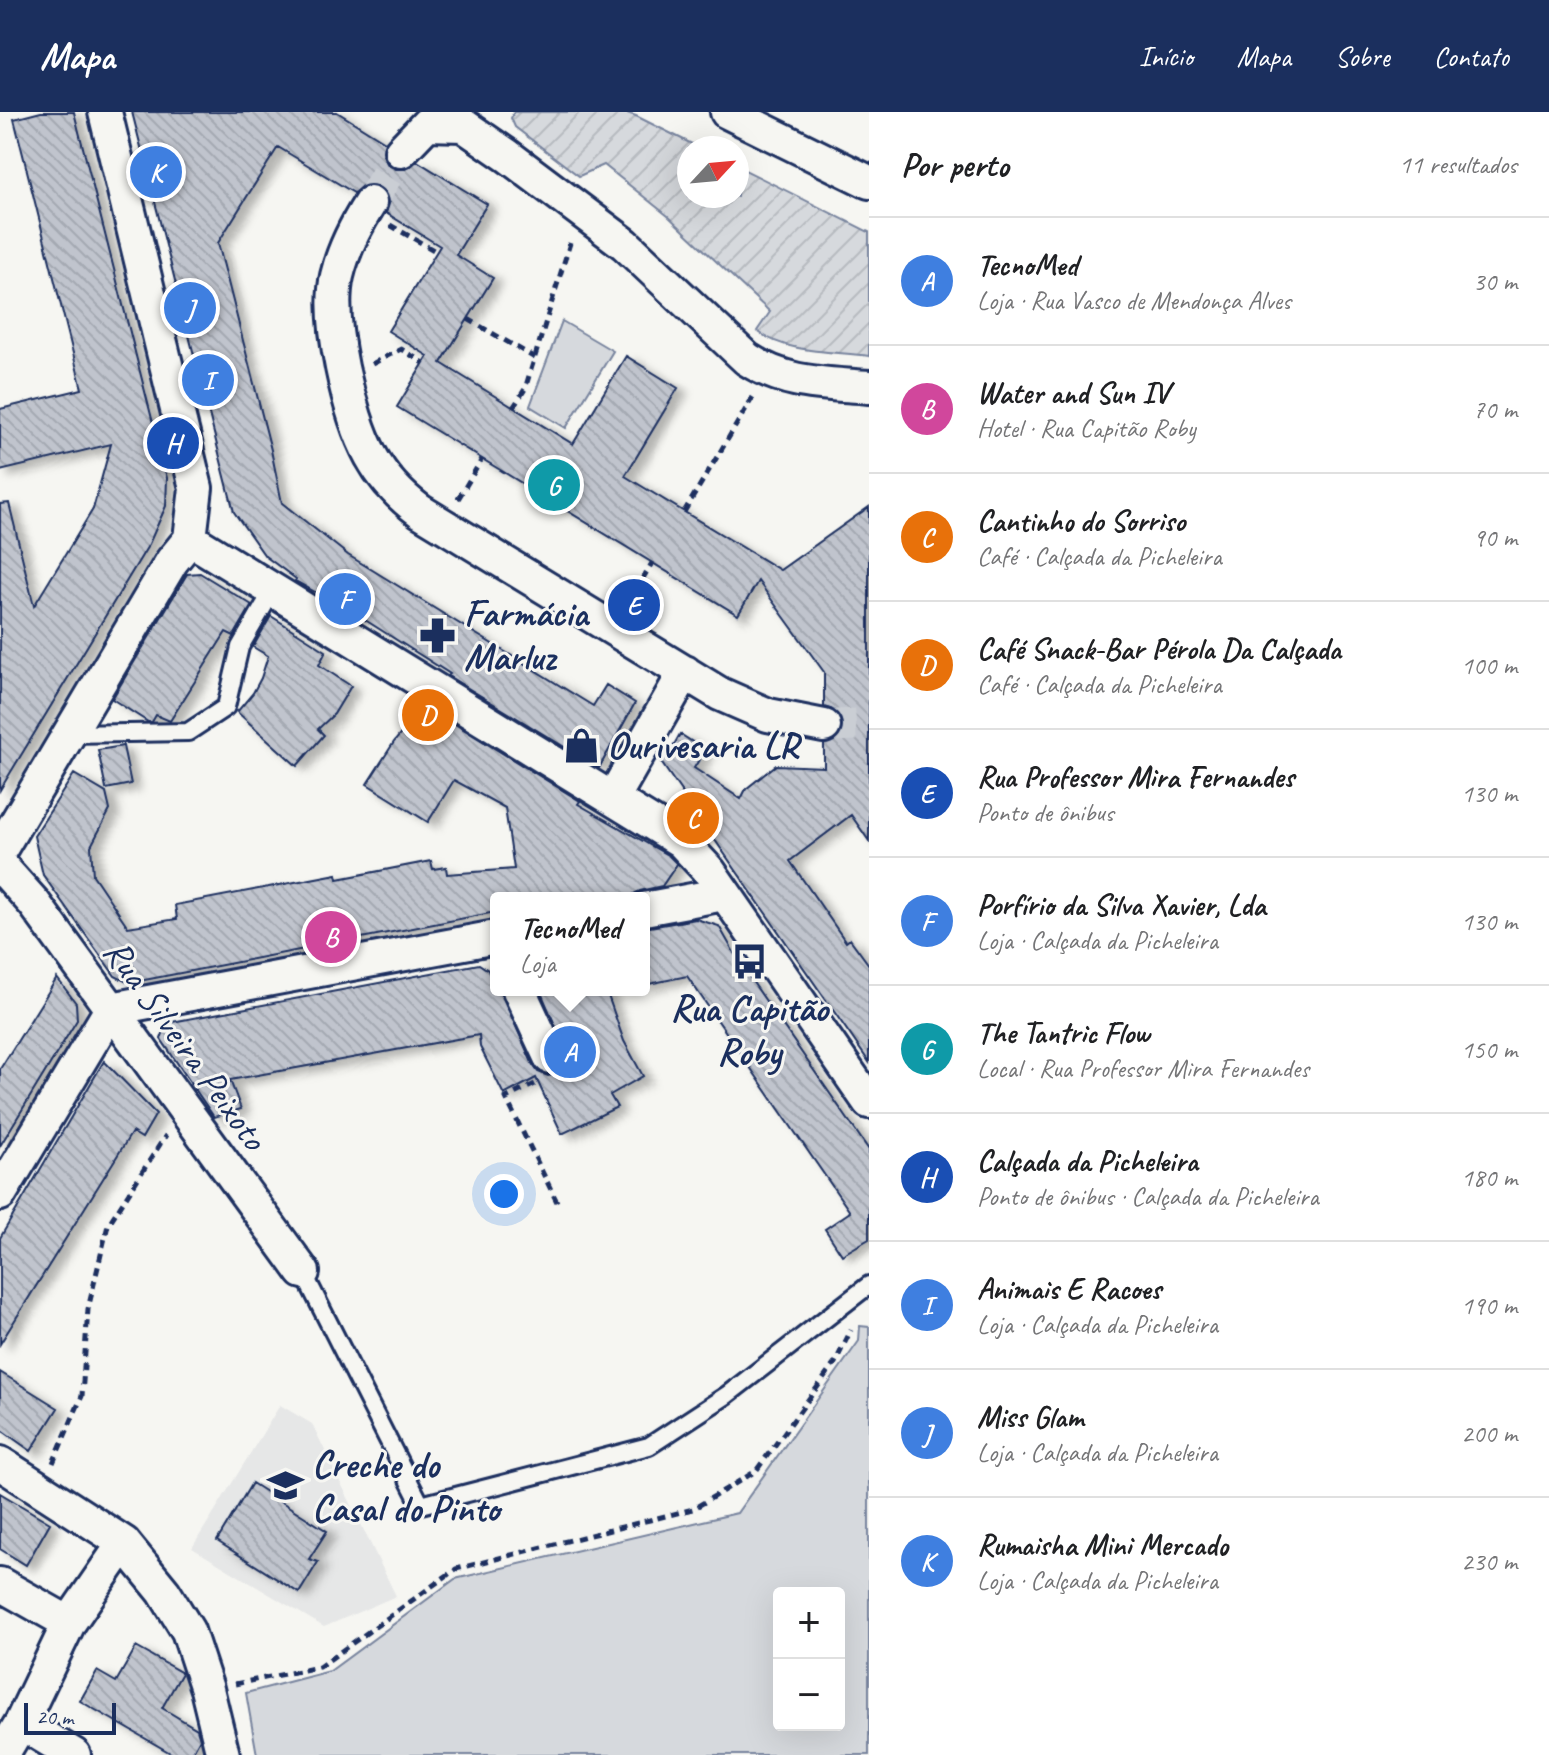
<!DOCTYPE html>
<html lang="pt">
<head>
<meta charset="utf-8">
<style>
  :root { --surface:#fff; --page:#f2f2f2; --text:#202124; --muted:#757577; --line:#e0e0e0; --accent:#1b2f5e }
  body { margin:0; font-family:Caveat,sans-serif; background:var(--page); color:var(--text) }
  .controls { position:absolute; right:24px; bottom:24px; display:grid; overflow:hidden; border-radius:8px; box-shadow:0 8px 32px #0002 }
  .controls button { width:72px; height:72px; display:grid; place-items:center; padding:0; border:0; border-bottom:2px solid var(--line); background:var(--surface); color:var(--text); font:40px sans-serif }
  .compass { position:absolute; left:677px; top:24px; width:72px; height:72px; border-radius:50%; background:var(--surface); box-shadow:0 8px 32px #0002; rotate:64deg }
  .scale { position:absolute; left:24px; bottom:20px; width:92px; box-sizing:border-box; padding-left:8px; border:4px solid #1b2f5e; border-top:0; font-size:22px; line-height:28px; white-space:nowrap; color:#1b2f5e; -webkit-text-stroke:6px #f6f6f2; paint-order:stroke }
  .you { position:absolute; left:504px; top:1082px; width:28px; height:28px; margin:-20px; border:6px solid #fff; border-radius:50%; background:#1a73e8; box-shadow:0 0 0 12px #1a73e833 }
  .badge { display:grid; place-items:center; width:52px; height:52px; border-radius:50%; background:var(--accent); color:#fff; font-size:26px; font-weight:700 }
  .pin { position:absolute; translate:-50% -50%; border:4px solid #fff; box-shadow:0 2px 8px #0006 }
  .popup { position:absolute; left:490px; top:780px; width:160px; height:104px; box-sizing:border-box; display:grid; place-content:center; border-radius:8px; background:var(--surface); filter:drop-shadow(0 2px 6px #0005); font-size:26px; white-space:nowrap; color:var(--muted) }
  .popup b { font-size:30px; color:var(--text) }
  .popup::after { content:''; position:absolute; left:50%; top:100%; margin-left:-16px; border:16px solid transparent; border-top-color:var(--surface) }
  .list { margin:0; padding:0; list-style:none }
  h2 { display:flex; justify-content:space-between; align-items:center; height:104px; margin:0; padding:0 32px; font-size:34px }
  h2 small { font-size:26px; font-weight:400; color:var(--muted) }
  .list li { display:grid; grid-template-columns:52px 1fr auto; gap:24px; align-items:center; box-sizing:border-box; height:128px; padding:0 32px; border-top:2px solid var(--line) }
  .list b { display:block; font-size:30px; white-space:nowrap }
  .list p { margin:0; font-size:26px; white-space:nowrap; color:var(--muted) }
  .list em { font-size:26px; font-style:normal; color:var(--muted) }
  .map { position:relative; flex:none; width:869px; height:1643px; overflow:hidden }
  header { display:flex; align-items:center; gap:48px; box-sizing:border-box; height:112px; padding:0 40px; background:var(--accent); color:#fff }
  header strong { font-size:38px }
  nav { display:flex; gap:44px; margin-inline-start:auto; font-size:28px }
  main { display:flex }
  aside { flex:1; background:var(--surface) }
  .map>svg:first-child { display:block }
</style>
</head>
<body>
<header>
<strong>Mapa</strong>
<nav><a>Início</a><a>Mapa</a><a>Sobre</a><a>Contato</a></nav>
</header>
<main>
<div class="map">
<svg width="869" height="1643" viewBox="0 0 869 1643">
  <defs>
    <pattern id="garden-furrows" width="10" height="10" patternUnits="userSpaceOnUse" patternTransform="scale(2)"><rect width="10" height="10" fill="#d6d9dd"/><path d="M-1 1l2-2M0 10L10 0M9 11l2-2" fill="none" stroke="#b7bbc0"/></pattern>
    <pattern id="building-back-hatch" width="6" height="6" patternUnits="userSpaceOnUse" patternTransform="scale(2)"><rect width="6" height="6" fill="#c0c4cd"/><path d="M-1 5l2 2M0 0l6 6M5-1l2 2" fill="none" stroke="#a4a9b2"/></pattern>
    <filter id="shadow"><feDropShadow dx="9" dy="5" stdDeviation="4" flood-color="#0004"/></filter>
  </defs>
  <rect width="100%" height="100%" fill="#f6f6f2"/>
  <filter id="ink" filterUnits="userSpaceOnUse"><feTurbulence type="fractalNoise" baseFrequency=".0125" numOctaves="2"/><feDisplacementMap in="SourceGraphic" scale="16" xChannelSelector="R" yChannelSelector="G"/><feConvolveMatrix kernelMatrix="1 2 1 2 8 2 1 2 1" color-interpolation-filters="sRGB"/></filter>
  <g filter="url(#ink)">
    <!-- built -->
    <path fill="#e6e7e7" d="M280,1293L312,1312L396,1484L324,1515L192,1436Z"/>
    <!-- green -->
    <path fill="#d6d9dd" stroke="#78849e" stroke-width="2" fill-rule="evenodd" d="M562,209L613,239L566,316L530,294Z
      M860,1214L869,1215V1643H257L246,1581L330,1559L455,1467L737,1401L859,1229ZM779,1481H839V1613H779Z"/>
    <!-- garden -->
    <path fill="url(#garden-furrows)" stroke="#78849e" stroke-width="2" d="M514,0H624L636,4L700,36H689V84H737V54L869,120V244C832,239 788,242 757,219L770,200L668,104L604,53L579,64L515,15L511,6Z"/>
    <!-- building -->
    <path fill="url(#building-back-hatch)" stroke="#1b2f5e" stroke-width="2" filter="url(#shadow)" d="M41,0H74L167,366L166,394L149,432L0,678V392L9,391L34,494L93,397L111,332L0,359V297L82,277L14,7Z
      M132,0H337L385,30L383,43L388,53L396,57H405L417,49L487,92L456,143L493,166L441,251L573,332L626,244L678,276L625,364L780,458L869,395V729L851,703L790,749L846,830L850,827L869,853V950L658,646L664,636L670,640L680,622L705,638L694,656L741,687L746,677L776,653L824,655V632L839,626L843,617L842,607L836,599L824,595V560L758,469L738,503L397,295L428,244L388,219L440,134L386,101L389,92L387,83L379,75L370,72L362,74L354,81L278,35L218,131L271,338L282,391L348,443L593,594L606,573L635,591L599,656L448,564L450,562L362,506L295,469L296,467L265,444L234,400Z
      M200,461L252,493L234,524L226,520L170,609L156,603L152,610H148L112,587L187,462Z
      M271,504L326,539L319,553L351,574L334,602L318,617L324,623L297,654L237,600L253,581L261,566L268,544L253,535Z
      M424,593L580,689L578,692L669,744L677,752L662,774L640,779L629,786H496V800L129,871L115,864L43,763L34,724L74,662L106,681L110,698L91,734L93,763L128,815L177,807L175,793L337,762L338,767L431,749L433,757L446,755L447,762L514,757L505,696L454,668L428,710L367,672L394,630Z
      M123,634L131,672L106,677L98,638Z
      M696,807L719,814L741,853L869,1038V1127L842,1143L825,1117L850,1100L687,864L644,873V816Z
      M479,852L488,858L496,878H500L533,953L538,960L548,964L557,962L565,957L569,946L540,878H606L624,929L643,964L610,983L617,995L562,1022L536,966L504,983L480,935L479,923L230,968L241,997L214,1005L161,927L167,911Z
      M57,866L76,891L77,908L0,1034V957Z
      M104,949L156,1002L142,1026L132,1020L0,1232V1126Z
      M0,1260L58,1296L31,1339L0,1317Z
      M252,1371L327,1419L309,1447L318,1450L299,1481L217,1429Z
      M0,1381L50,1411L26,1453L0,1437Z
      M136,1535L182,1561L162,1596L197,1617L200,1627L191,1643H174L80,1589L97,1559L116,1570Z"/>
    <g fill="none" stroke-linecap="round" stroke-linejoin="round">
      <!-- street-tunnel -->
      <path stroke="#caced4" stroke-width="32" stroke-dasharray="32 16" stroke-linecap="butt" d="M370,91L401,39
        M824,614L869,612"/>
      <defs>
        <path id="lane" d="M69,622L188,620L226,595L240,535L273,478
          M303,1160L421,1393L649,1334L727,1283L869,1173"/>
        <path id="street" d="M105,0L196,376L190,427
          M727,0L869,70
          M427,12L463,13L508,44L625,132L747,247C787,273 823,271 869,275
          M401,39L427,12
          M370,91C356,113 343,138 337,164C327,208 349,304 371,344C383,366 400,384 420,399L720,582L768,603L824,614
          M190,427L681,729L710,760L869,990
          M613,686L685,560
          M0,738L172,449L190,427
          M0,753L34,791L303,1160
          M644,797L724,782
          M519,878L550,945
          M0,1082L111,897L496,825
          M0,1351L124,1431L164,1480L188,1519L207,1577L223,1643
          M0,1472L69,1511
          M21,1611L74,1643
          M2,1643L21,1611L69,1511L124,1431"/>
      </defs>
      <!-- lane casing -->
      <use href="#lane" stroke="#1b2f5e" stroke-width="22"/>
      <!-- street casing -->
      <use href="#street" stroke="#1b2f5e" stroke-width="38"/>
      <!-- path -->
      <path stroke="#1b2f5e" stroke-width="5" stroke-dasharray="8 6" stroke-linecap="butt" d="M390,113L437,140
        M468,207L535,246
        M372,252L401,237L424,251
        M513,296L525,277L570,131
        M458,387L482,347
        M684,400L753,285
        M628,491L652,451
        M535,972L506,986L557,1090
        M53,1351L82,1284L88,1197L108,1113L166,1023
        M235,1572L319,1555L456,1457L693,1397L756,1359L835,1251L851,1218"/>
      <!-- lane -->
      <use href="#lane" stroke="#f6f6f2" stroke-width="16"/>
      <!-- street -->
      <use href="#street" stroke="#f6f6f2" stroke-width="32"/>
    </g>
  </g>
  <!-- icons -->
  <defs>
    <symbol id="pharmacy-bare" viewBox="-9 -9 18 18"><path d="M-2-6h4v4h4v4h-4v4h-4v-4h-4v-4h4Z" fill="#1b2f5e" stroke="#f6f6f2" stroke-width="2.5" paint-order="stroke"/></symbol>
    <symbol id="shop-bare" viewBox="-9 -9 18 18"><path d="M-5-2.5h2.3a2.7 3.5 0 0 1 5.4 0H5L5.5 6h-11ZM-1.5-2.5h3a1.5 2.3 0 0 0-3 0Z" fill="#1b2f5e" stroke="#f6f6f2" stroke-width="2.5" paint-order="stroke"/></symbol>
    <symbol id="bus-bare" viewBox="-9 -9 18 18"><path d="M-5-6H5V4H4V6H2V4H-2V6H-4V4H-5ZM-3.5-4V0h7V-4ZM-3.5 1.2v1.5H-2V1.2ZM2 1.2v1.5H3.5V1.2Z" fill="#1b2f5e" stroke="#f6f6f2" stroke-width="2.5" paint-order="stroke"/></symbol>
    <symbol id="school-bare" viewBox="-9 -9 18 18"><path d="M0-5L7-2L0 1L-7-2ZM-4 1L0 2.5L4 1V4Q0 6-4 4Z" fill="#1b2f5e" stroke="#f6f6f2" stroke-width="2.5" paint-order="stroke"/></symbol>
  </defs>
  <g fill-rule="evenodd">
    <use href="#pharmacy-bare" x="412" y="498" width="51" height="51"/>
    <use href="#shop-bare" x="556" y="608" width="51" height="51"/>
    <use href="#bus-bare" x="724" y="824" width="51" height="51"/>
    <use href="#school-bare" x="260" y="1348" width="51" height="51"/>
  </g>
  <g text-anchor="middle" stroke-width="6" stroke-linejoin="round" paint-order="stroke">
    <!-- poi labels -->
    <g font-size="38" font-weight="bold" fill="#1b2f5e" stroke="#f6f6f2" text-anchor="start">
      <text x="464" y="514">Farmácia<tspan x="464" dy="44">Marluz</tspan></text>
      <text x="607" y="646">Ourivesaria LR</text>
      <text x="749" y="909" text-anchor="middle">Rua Capitão<tspan x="749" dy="44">Roby</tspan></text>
      <text x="312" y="1365">Creche do<tspan x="312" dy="44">Casal do Pinto</tspan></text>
    </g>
    <!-- street labels -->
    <g font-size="38" fill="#1b2f5e" stroke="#f6f6f2">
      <text transform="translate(186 932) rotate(54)" y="13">Rua Silveira Peixoto</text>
    </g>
  </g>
</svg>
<div class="controls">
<button>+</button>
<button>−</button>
</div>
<svg class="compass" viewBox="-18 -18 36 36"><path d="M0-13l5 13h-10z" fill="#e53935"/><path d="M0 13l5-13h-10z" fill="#757577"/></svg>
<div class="scale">20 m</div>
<div class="you"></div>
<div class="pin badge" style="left:570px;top:940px;background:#3f7fe0">A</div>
<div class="popup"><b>TecnoMed</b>Loja</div>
<div class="pin badge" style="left:331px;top:825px;background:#d1479c">B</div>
<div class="pin badge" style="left:693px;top:706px;background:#e8710a">C</div>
<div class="pin badge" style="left:428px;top:603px;background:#e8710a">D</div>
<div class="pin badge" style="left:634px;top:493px;background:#1a4fb4">E</div>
<div class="pin badge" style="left:345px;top:487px;background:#3f7fe0">F</div>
<div class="pin badge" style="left:554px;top:373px;background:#0f9aa8">G</div>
<div class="pin badge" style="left:173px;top:331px;background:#1a4fb4">H</div>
<div class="pin badge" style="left:208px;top:268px;background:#3f7fe0">I</div>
<div class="pin badge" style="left:190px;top:196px;background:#3f7fe0">J</div>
<div class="pin badge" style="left:156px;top:60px;background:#3f7fe0">K</div>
</div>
<aside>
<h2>Por perto<small>11 resultados</small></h2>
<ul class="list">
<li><span class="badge" style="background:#3f7fe0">A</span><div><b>TecnoMed</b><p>Loja · Rua Vasco de Mendonça Alves</p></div><em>30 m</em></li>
<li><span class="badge" style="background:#d1479c">B</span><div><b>Water and Sun IV</b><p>Hotel · Rua Capitão Roby</p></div><em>70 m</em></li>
<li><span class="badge" style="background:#e8710a">C</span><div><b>Cantinho do Sorriso</b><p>Café · Calçada da Picheleira</p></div><em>90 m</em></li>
<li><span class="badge" style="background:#e8710a">D</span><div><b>Café Snack-Bar Pérola Da Calçada</b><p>Café · Calçada da Picheleira</p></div><em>100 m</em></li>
<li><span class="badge" style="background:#1a4fb4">E</span><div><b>Rua Professor Mira Fernandes</b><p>Ponto de ônibus</p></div><em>130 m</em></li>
<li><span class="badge" style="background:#3f7fe0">F</span><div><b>Porfírio da Silva Xavier, Lda</b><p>Loja · Calçada da Picheleira</p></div><em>130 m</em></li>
<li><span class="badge" style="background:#0f9aa8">G</span><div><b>The Tantric Flow</b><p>Local · Rua Professor Mira Fernandes</p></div><em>150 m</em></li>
<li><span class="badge" style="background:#1a4fb4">H</span><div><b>Calçada da Picheleira</b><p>Ponto de ônibus · Calçada da Picheleira</p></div><em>180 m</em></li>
<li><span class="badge" style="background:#3f7fe0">I</span><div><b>Animais E Racoes</b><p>Loja · Calçada da Picheleira</p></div><em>190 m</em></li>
<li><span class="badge" style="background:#3f7fe0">J</span><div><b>Miss Glam</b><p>Loja · Calçada da Picheleira</p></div><em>200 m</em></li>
<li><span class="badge" style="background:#3f7fe0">K</span><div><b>Rumaisha Mini Mercado</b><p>Loja · Calçada da Picheleira</p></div><em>230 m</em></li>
</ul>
</aside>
</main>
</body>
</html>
